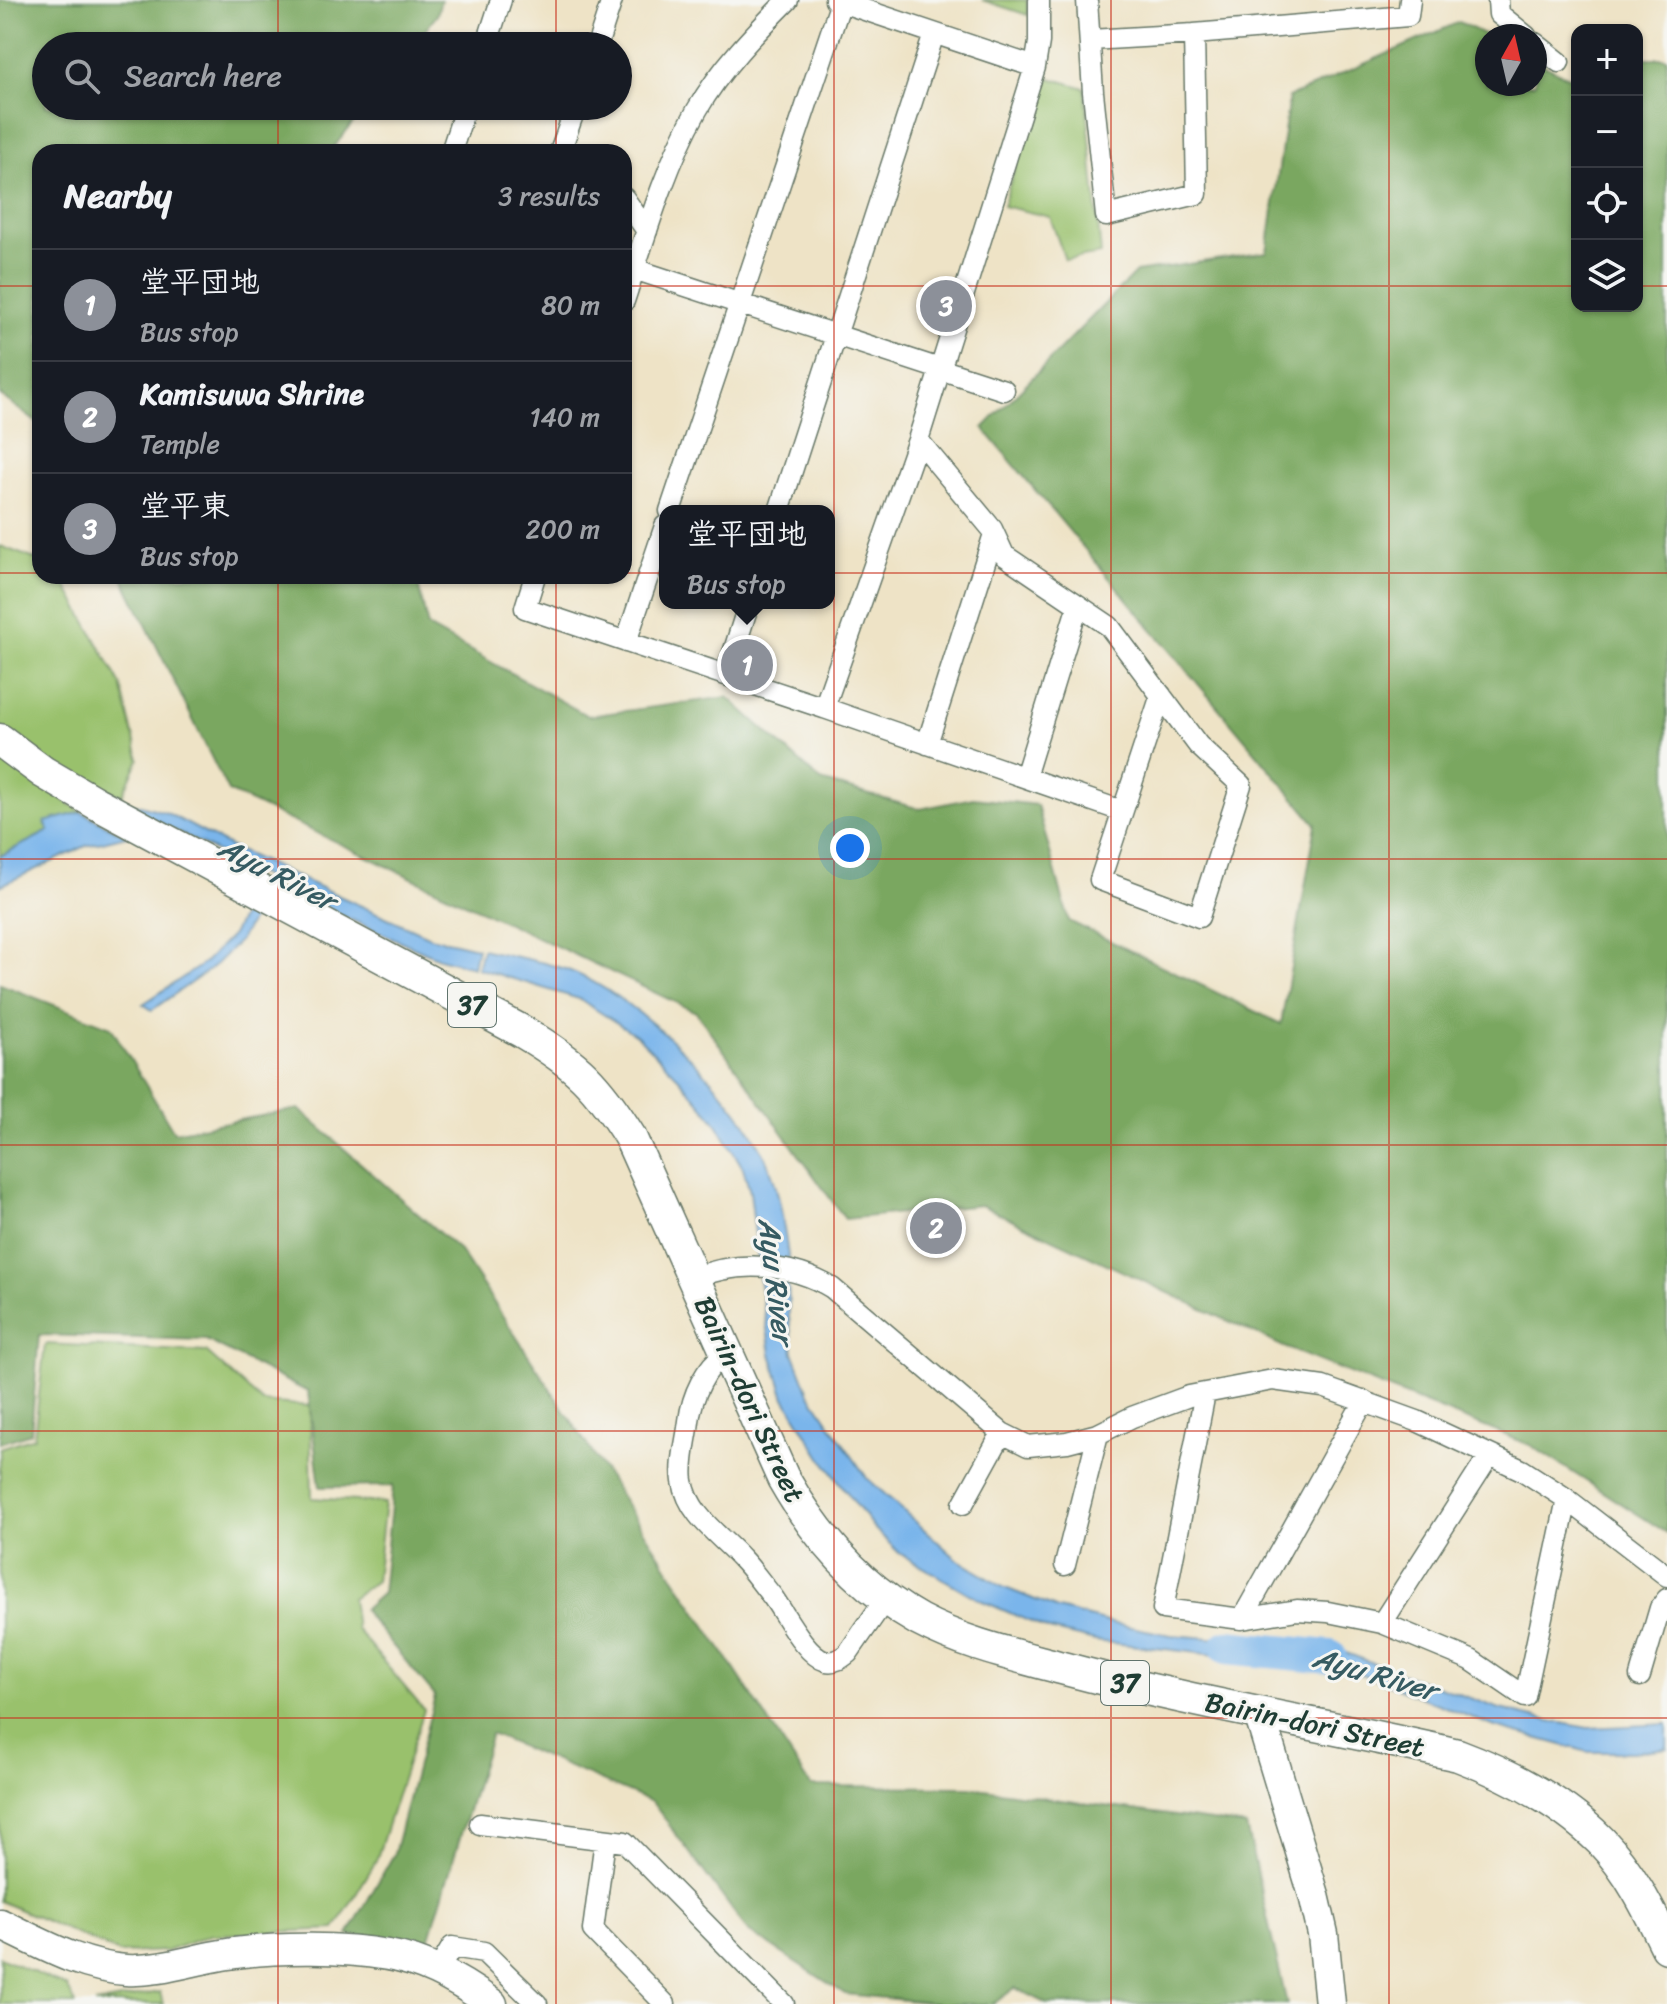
<!DOCTYPE html>
<html lang="en">
<head>
<meta charset="utf-8">
<style>
  :root { --surface:#171b24; --page:#242831; --text:#f1f3f6; --muted:#9ea1a6; --line:#363941; --accent:#8c9099 }
  body { margin:0; font-family:Sriracha,"Klee One",sans-serif; background:var(--page); color:var(--text) }
  .controls { position:absolute; right:24px; top:24px; display:grid; overflow:hidden; border-radius:16px; box-shadow:0 2px 6px #0004 }
  .controls button { width:72px; height:72px; display:grid; place-items:center; padding:0; border:0; border-bottom:2px solid var(--line); background:var(--surface); color:var(--text); font:40px sans-serif }
  .compass { position:absolute; left:1475px; top:24px; width:72px; height:72px; border-radius:50%; background:var(--surface); box-shadow:0 2px 6px #0004; rotate:8deg }
  .you { position:absolute; left:850px; top:848px; width:28px; height:28px; margin:-20px; border:6px solid #fff; border-radius:50%; background:#1a73e8; box-shadow:0 0 0 12px #1a73e833 }
  .badge { display:grid; place-items:center; width:52px; height:52px; border-radius:50%; background:var(--accent); color:#fff; font-size:26px; font-weight:700 }
  .pin { position:absolute; translate:-50% -50%; border:4px solid #fff; box-shadow:0 2px 8px #0006 }
  .popup { position:absolute; left:659px; top:505px; width:176px; height:104px; box-sizing:border-box; display:grid; place-content:center; border-radius:16px; background:var(--surface); filter:drop-shadow(0 2px 6px #0005); font-size:26px; white-space:nowrap; color:var(--muted) }
  .popup b { font-size:30px; color:var(--text) }
  .popup::after { content:''; position:absolute; left:50%; top:100%; margin-left:-16px; border:16px solid transparent; border-top-color:var(--surface) }
  .list { margin:0; padding:0; list-style:none }
  h2 { display:flex; justify-content:space-between; align-items:center; height:104px; margin:0; padding:0 32px; font-size:34px }
  h2 small { font-size:26px; font-weight:400; color:var(--muted) }
  .list li { display:grid; grid-template-columns:52px 1fr auto; gap:24px; align-items:center; box-sizing:border-box; height:112px; padding:0 32px; border-top:2px solid var(--line) }
  .list b { display:block; font-size:30px; white-space:nowrap }
  .list p { margin:0; font-size:26px; white-space:nowrap; color:var(--muted) }
  .list em { font-size:26px; font-style:normal; color:var(--muted) }
  .icon { flex:none; width:44px; height:44px; fill:none; stroke:currentColor; stroke-width:2; stroke-linecap:round; stroke-linejoin:round }
  .map { position:relative; flex:none; width:1667px; height:2004px; overflow:hidden }
  .search { position:absolute; background:var(--surface); box-shadow:0 2px 6px #0004; left:32px; top:32px; width:600px; height:88px; display:flex; align-items:center; gap:20px; box-sizing:border-box; padding:0 28px; border-radius:44px; color:var(--muted); font-size:30px }
  .panel { position:absolute; background:var(--surface); box-shadow:0 2px 6px #0004; left:32px; top:144px; width:600px; height:440px; border-radius:24px }
  .map>svg:first-child { display:block }
</style>
</head>
<body>
<div class="map">
<svg width="1667" height="2004" viewBox="0 0 1667 2004">
  <rect width="100%" height="100%" fill="#f6f6f2"/>
  <filter id="ink" filterUnits="userSpaceOnUse"><feTurbulence type="fractalNoise" baseFrequency=".0125" numOctaves="2"/><feDisplacementMap in="SourceGraphic" scale="16" xChannelSelector="R" yChannelSelector="G"/><feConvolveMatrix kernelMatrix="1 2 1 2 8 2 1 2 1" color-interpolation-filters="sRGB"/></filter>
  <filter id="wash" filterUnits="userSpaceOnUse"><feTurbulence type="fractalNoise" baseFrequency=".006" numOctaves="4" result="noise"/><feDisplacementMap in="SourceGraphic" scale="32" xChannelSelector="R" yChannelSelector="G"/><feGaussianBlur stdDeviation="1.8" result="paint"/><feColorMatrix in="noise" values="0 0 0 0 0 0 0 0 0 0 0 0 0 0 0 0 0 1.4 0 .05"/><feComposite in="paint" operator="in"/></filter>
  <g filter="url(#wash)">
    <rect width="100%" height="100%" fill="#eee3c6"/>
    <!-- green -->
    <path fill="#99c16c" stroke="#5c7f50" stroke-width="2" d="M982,0H1027L1028,15Z
      M1043,76L1085,88L1101,254L1065,260L1050,217L1003,206Z
      M0,546L40,561V576H61L121,685L139,759L122,796L70,775L0,728Z
      M0,759L82,812L45,822L49,831L0,856Z
      M45,1344L206,1352L262,1402L310,1406L312,1498L385,1503L376,1581L352,1598L356,1629L424,1710L376,1861L335,1929L210,1935L167,1951L120,1953L0,1901V1448L34,1437Z
      M0,1957L67,1987L76,2004H0Z
      M160,1992L163,2004H94Z"/>
    <!-- forest -->
    <path fill="#7aa760" stroke="#4c724a" stroke-width="2" d="M0,0H441L437,15L413,46H46V106H366L330,152H40V425L0,395Z
      M1459,22L1488,36L1487,84H1535V60L1577,81V306H1637V63L1640,58H1667V1533L1530,1445L1284,1347L981,1205L845,1219L696,1012L228,791L122,576H416L428,627L588,716L728,697L821,781L920,809L973,798L1037,805L1069,921L1281,1024L1316,824L983,428L1136,272L1267,252L1289,97Z
      M0,984L111,1027L174,1132L299,1109L460,1251L811,1786L970,1787L1246,1826L1287,2004H1047L1015,1988L993,2004H943L845,1994L748,1931L652,1802L491,1734L428,1944L348,1935L394,1854L435,1696L363,1610L382,1593L393,1486L320,1487L308,1392L206,1340L39,1335L31,1433L0,1443Z"/>
    <!-- water -->
    <path fill="#7ab5eb" stroke="#4c7990" stroke-width="2" d="M124,804L141,805L167,813L233,848L430,937L477,948L473,967L439,958L331,911Z
      M82,812L127,836L86,846L0,886V856L49,831L45,822Z
      M250,900L260,906L240,940L212,968L152,1010L143,1004L203,964L232,935Z
      M482,949C509,956 539,960 565,969C635,994 742,1097 769,1166C781,1196 784,1230 789,1262L758,1259L750,1192L743,1168L714,1119L680,1079L636,1035L579,999L477,968Z
      M759,1278L788,1280L789,1317L793,1352L809,1393L867,1478L957,1559L1003,1587L1058,1609L1115,1624L1171,1635L1273,1643L1277,1662L1095,1641L1049,1630L978,1599L899,1553L873,1527L820,1456L785,1398L771,1354Z
      M1283,1642L1324,1645L1500,1709L1550,1721L1588,1728L1667,1724V1748L1633,1752H1588L1495,1727L1370,1677L1327,1666L1288,1662Z"/>
    <g fill="none" stroke-linecap="round" stroke-linejoin="round">
      <!-- river -->
      <path stroke="#7ab5eb" stroke-width="34" d="M1227,1647L1330,1657"/>
    </g>
  </g>
  <g filter="url(#ink)">
    <g fill="none" stroke-linecap="round" stroke-linejoin="round">
      <defs>
        <path id="street" d="M1087,0L1093,92L1106,216L1197,194L1194,34L1408,16L1410,0
          M1498,0L1499,14L1526,36
          M1090,40L1194,34
          M1535,43L1559,62
          M486,46L501,0
          M597,46L612,0
          M1035,67L1039,42V0
          M451,152L466,106
          M560,152L576,106
          M624,198L647,231
          M634,269L1004,390
          M624,301C645,237 664,169 697,110C720,69 755,33 788,0
          M918,440L992,529L1004,555L1109,626L1198,745L1241,785L1199,917L1100,880L1161,695
          M670,511L841,2
          M779,511L934,34
          M535,576L525,608L824,708L918,440L1035,67L835,0
          M626,642L665,526
          M726,675L749,603
          M824,708L1122,811
          M927,744L994,534
          M1025,777L1078,605
          M694,1278C738,1260 791,1263 832,1288L1002,1433L1028,1446L1067,1442L1098,1434L1132,1417L1189,1396L1273,1380L1323,1387L1417,1421L1522,1470L1567,1499L1667,1576
          M726,1353C705,1367 692,1396 689,1421C687,1439 680,1463 683,1481C688,1515 720,1535 741,1558C752,1569 762,1584 772,1596C784,1612 805,1655 826,1661C835,1663 842,1658 848,1653L887,1597
          M1205,1393L1163,1609L1242,1619L1364,1401
          M963,1504L1002,1433
          M1065,1565L1098,1434
          M1242,1619L1297,1610L1328,1612L1382,1623L1489,1456
          M1382,1623L1471,1660L1525,1697L1567,1499
          M1640,1676L1660,1608L1667,1599
          M480,1824L625,1842L784,2004
          M605,1840L593,1930L665,2004
          M437,1972L452,1947L484,1952L537,2004"/>
        <path id="secondary" d="M1259,1713L1314,1895L1323,1934L1330,2004
          M0,1924C40,1943 81,1967 126,1970C162,1972 199,1957 235,1953C282,1947 341,1947 388,1955C425,1961 462,1982 492,2004"/>
        <path id="primary" d="M0,740L43,772L96,803L523,1032C577,1064 597,1084 630,1137L783,1478C816,1536 860,1587 919,1620C964,1644 1014,1655 1062,1668C1193,1703 1327,1725 1458,1755C1511,1775 1561,1801 1601,1841C1630,1871 1649,1910 1667,1947"/>
      </defs>
      <!-- street casing -->
      <use href="#street" stroke="#677767" stroke-width="23"/>
      <!-- secondary casing -->
      <use href="#secondary" stroke="#677767" stroke-width="33"/>
      <!-- primary casing -->
      <use href="#primary" stroke="#677767" stroke-width="35"/>
      <!-- street -->
      <use href="#street" stroke="#fff" stroke-width="20"/>
      <!-- secondary -->
      <use href="#secondary" stroke="#fff" stroke-width="30"/>
      <!-- primary -->
      <use href="#primary" stroke="#fff" stroke-width="32"/>
    </g>
  </g>
  <!-- grid -->
  <path fill="none" stroke="#c8321e" stroke-width="2" stroke-opacity="0.55" d="M278,0V46M556,0V46M834,0V2004M1111,0V2004M1389,0V2004M278,106V152M556,106V152M0,286H40M624,286H1577M1637,286H1667M0,573H40M624,573H1667M278,576V2004M556,576V2004M0,859H1667M0,1145H1667M0,1431H1667M0,1718H1667"/>
  <g text-anchor="middle" stroke-width="6" stroke-linejoin="round" paint-order="stroke">
    <!-- shield labels -->
    <g fill="#f6f6f2" stroke="#60746d" stroke-width="2">
      <rect x="448" y="983" width="48" height="44" rx="6"/>
      <rect x="1101" y="1661" width="48" height="44" rx="6"/>
    </g>
    <g font-size="26" font-weight="bold" fill="#1f3d34">
      <text x="472" y="1014">37</text>
      <text x="1125" y="1692">37</text>
    </g>
    <!-- street labels -->
    <g font-size="28" fill="#1f3d34" stroke="#f6f6f2">
      <text transform="translate(750 1399) rotate(65)" y="10">Bairin-dori Street</text>
      <text transform="translate(1315 1724) rotate(12)" y="10">Bairin-dori Street</text>
    </g>
    <!-- water labels -->
    <g font-size="30" font-style="italic" fill="#365b62" stroke="#f6f6f2">
      <text transform="translate(277 874) rotate(27)" y="10">Ayu River</text>
      <text transform="translate(776 1281) rotate(83)" y="10">Ayu River</text>
      <text transform="translate(1375 1674) rotate(16)" y="10">Ayu River</text>
    </g>
  </g>
</svg>
<div class="controls">
<button>+</button>
<button>−</button>
<button><svg class="icon" aria-label="locate" viewBox="0 0 24 24"><circle cx="12" cy="12" r="6"/><path d="M12 2v4M12 18v4M2 12h4M18 12h4"/></svg></button>
<button><svg class="icon" aria-label="layers" viewBox="0 0 24 24"><path d="M12 4l9 5-9 5-9-5zM3 14l9 5 9-5"/></svg></button>
</div>
<svg class="compass" viewBox="-18 -18 36 36"><path d="M0-13l5 13h-10z" fill="#e53935"/><path d="M0 13l5-13h-10z" fill="#9ea1a6"/></svg>
<div class="you"></div>
<div class="pin badge" style="left:747px;top:665px">1</div>
<div class="popup"><b>堂平団地</b>Bus stop</div>
<div class="pin badge" style="left:936px;top:1228px">2</div>
<div class="pin badge" style="left:946px;top:306px">3</div>
<div class="search"><svg class="icon" aria-label="search" viewBox="0 0 24 24"><circle cx="10" cy="10" r="6"/><path d="M15 15l6 6"/></svg>Search here</div>
<section class="panel">
<h2>Nearby<small>3 results</small></h2>
<ul class="list">
<li><span class="badge">1</span><div><b>堂平団地</b><p>Bus stop</p></div><em>80 m</em></li>
<li><span class="badge">2</span><div><b>Kamisuwa Shrine</b><p>Temple</p></div><em>140 m</em></li>
<li><span class="badge">3</span><div><b>堂平東</b><p>Bus stop</p></div><em>200 m</em></li>
</ul>
</section>
</div>
</body>
</html>
